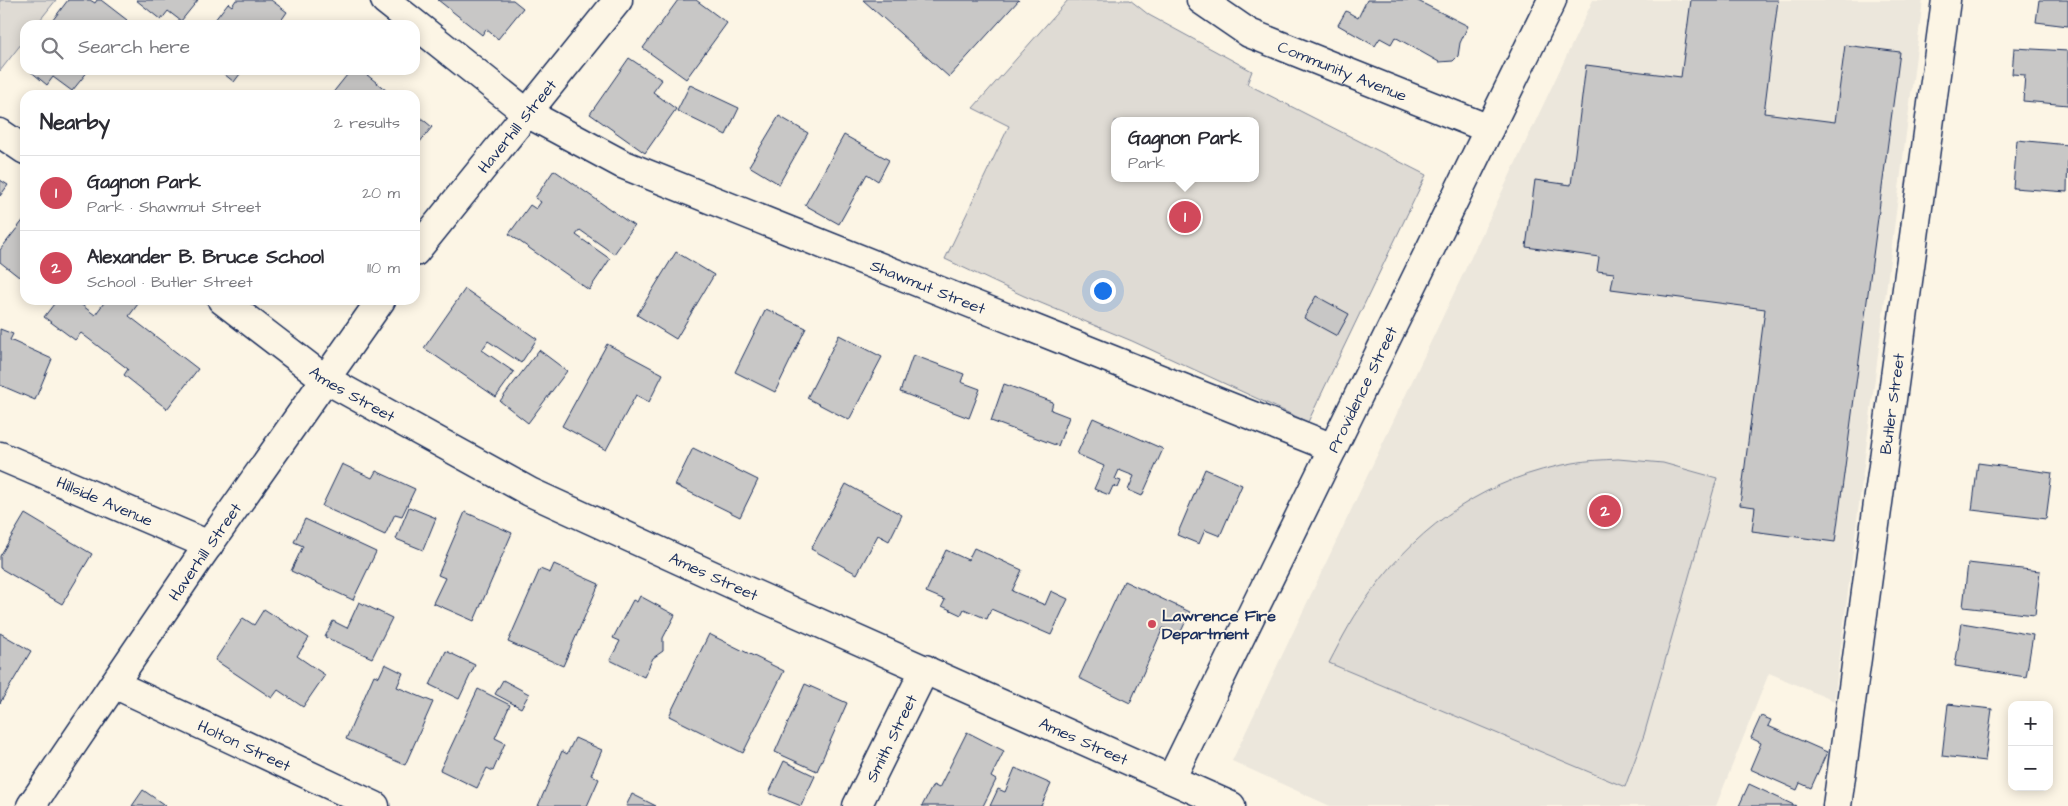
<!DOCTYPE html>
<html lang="en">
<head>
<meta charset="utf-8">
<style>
  :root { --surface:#fff; --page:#f7f7f7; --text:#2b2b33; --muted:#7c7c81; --line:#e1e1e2; --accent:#d1495b }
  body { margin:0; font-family:"Architects Daughter",sans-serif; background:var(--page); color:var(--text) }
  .controls { position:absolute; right:15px; bottom:15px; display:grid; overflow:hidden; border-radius:10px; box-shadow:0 2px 12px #0003 }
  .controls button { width:45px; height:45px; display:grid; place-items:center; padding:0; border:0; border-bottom:1px solid var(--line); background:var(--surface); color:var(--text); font:25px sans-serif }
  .you { position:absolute; left:1102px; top:290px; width:18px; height:18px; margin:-12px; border:4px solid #fff; border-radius:50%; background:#1a73e8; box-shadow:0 0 0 8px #1a73e833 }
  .badge { display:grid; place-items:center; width:32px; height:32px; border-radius:50%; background:var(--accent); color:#fff; font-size:16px; font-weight:700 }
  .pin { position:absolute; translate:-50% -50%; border:2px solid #fff; box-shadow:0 1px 5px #0006 }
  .popup { position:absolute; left:1111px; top:117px; width:148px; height:65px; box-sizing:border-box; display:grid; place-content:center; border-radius:10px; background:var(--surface); filter:drop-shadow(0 1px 4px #0005); font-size:16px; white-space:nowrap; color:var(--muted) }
  .popup b { font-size:19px; color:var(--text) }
  .popup::after { content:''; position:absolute; left:50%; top:100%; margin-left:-10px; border:10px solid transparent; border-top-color:var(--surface) }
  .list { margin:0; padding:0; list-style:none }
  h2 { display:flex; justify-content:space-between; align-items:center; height:65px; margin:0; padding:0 20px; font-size:21px }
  h2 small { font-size:16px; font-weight:400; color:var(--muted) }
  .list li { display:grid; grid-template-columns:32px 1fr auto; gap:15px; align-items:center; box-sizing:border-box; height:75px; padding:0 20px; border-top:1px solid var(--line) }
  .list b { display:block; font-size:19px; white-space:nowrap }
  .list p { margin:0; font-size:16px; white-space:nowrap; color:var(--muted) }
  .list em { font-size:16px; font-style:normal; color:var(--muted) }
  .icon { flex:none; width:28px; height:28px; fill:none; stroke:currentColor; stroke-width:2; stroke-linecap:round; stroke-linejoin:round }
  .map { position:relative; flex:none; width:2068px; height:806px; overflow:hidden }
  .search { position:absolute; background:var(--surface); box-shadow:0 2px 12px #0003; left:20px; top:20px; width:400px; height:55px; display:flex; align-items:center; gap:12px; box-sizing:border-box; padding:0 18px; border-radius:15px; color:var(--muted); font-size:19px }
  .panel { position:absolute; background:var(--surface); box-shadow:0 2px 12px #0003; left:20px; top:90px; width:400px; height:215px; border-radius:15px }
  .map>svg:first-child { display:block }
</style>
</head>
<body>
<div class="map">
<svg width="2068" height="806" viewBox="0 0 2068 806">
  <rect width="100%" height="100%" fill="#fcf5e5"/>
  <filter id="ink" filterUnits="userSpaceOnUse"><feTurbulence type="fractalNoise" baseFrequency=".02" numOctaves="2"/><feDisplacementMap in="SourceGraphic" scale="10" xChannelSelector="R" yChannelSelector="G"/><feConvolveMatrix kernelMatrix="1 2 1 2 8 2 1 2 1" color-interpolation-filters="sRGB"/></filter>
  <g filter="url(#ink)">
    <!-- built -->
    <path fill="#ece7dc" d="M1593,0H1923L1834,701L1769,673L1716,806H1330L1232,761Z"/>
    <!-- green -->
    <path fill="#dfdbd4" stroke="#7d8599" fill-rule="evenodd" d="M0,0H56L36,25H25V39L0,71Z
      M1068,0H1130L1149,15L1252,71L1247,84L1426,175L1308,422L1132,341L1024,296L945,259L1009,126L973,108ZM1115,121H1255V178H1115Z
      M1618,459L1663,463L1717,478L1644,735L1625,787L1329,663C1342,638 1355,613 1372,591C1421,523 1490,477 1573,463C1588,460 1603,460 1618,459Z"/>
    <!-- building -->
    <path fill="#c8c7c6" stroke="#1b2f5e" d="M68,0H90L95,3L97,0H101L127,20L123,25H49Z
      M136,0H198L181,21L168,11L161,20Z
      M236,0H271L287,12L278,25H211L228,3L232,6Z
      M438,0H513L523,8L498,39L486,29L482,35Z
      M678,0H696L727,23L686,79L643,48Z
      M863,0H1019L949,77Z
      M1367,0H1416L1468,26L1460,43L1458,56L1453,61L1439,62L1395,37L1391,44L1380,38L1375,46L1338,25L1346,11L1358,18Z
      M1691,0H1778L1764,113L1835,122L1845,45L1900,52L1835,542L1752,531L1755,507L1740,505L1765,309L1611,289L1614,273L1597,271L1599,257L1526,247L1535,180L1571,185L1586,65L1681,77Z
      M2039,0H2068V26L2036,22Z
      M2014,48L2068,51V105L2023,101L2025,75L2012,74Z
      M629,58L662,80L653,92L676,109L645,153L590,114Z
      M29,70H89L72,91L53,77L47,85Z
      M219,70H243L234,82Z
      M351,70H361L392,95H331Z
      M690,85L739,108L726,135L677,111Z
      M415,113L432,127L415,148Z
      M779,116L808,133L779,184L749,166Z
      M844,135L889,160L878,181L867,174L839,224L805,205Z
      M2017,140L2068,145L2067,192L2013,188Z
      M554,170L634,226L614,254L580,230L576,235L610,259L589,290L509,234L530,205L536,209L541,202L535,198Z
      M0,180L8,185L0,196Z
      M25,218V271L19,277L0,262V250Z
      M676,252L714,275L676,339L637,315Z
      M465,289L537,339L521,363L488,341L482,350L514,372L496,397L424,348Z
      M1316,296L1349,314L1337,336L1304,318Z
      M57,300H75L95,315L106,300H141L129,316L198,369L167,409L124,375L128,369L81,333L75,340L44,317Z
      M766,309L806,328L775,392L735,372Z
      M0,329L13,334L10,340L52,359L35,400L0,385Z
      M839,335L882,357L849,420L807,398Z
      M607,344L663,374L649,402L636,395L606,450L562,426Z
      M539,350L567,371L528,423L500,401Z
      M913,355L964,374L961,382L980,389L969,418L900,392Z
      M1004,384L1053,402L1051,410L1069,417L1058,446L991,421Z
      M1093,418L1163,449L1142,496L1128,490L1134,476L1119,470L1115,479L1121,481L1118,488L1113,486L1109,495L1094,489L1104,466L1077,454Z
      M693,448L758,480L740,517L675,485Z
      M1978,463L2052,473L2046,519L1972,510Z
      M342,464L372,478L376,471L415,489L402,516L395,514L385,535L322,506Z
      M1205,469L1242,485L1220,536L1205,530L1199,544L1177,535Z
      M846,484L902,515L889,541L878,535L857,574L811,549Z
      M409,507L436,518L423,550L396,539Z
      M465,512L512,533L474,621L433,603L445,578L438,575Z
      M25,514L92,554L62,604L0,568V556Z
      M305,519L376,552L353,600L291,571L303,546L294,542Z
      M974,548L1022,570L1012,591L1045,605L1051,591L1068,599L1051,635L991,609L987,619L964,609L961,615L942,606L945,600L926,592L946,550L968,560Z
      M1968,563L2040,571L2035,615L1963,607Z
      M554,564L599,584L563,666L508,642L540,569L550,573Z
      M1124,581L1190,612L1179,636L1163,628L1130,703L1079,678Z
      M640,596L675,615L663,638V651L653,658L644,677L610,660L620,641L613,638L633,600L637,602Z
      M359,602L392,618L372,658L325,637L333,621L347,628Z
      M264,609L309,638L297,656L325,675L303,707L278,690L272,698L215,660L243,618L254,625Z
      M1962,623L2033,635L2026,677L1955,666Z
      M0,633L31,651L0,703Z
      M709,634L784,671L743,753L669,716Z
      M446,651L475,665L459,699L430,685Z
      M385,664L403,673L397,687L433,702L405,765L346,739L374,675L379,677Z
      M503,680L529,694L521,708L495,694Z
      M805,684L847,703L817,771L775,752Z
      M478,689L510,705L495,738L505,743L493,771L487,768L477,788L440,770Z
      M1948,704L1992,709L1985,761L1942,756Z
      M1761,716L1771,720L1768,726L1827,752L1811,788L1800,783L1797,790L1750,769L1761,743L1751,738Z
      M967,732L1004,751L991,777L996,780L983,806H922L933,785L939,788Z
      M575,738L602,750L591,775L599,779L587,806H538L562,751L567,754Z
      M784,761L815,776L801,806L769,793Z
      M1015,768L1051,784L1041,806H990L998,789L1005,792Z
      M1749,784L1796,806H1739Z
      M143,790L166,806H132Z
      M632,794L656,806H626Z"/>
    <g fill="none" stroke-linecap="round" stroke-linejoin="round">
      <defs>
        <g id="minor">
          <path id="s1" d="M385,0L527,113L622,164L1333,448"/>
          <path id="s2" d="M1201,0L1249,33L1489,129"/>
          <path d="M0,133L25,150"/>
          <path id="s3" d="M222,300L325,379L530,492L736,586L1231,806"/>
          <path id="s4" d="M0,456L209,545"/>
          <path id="s5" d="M114,684L375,806"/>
          <path id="s6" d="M1171,779L1552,0"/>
          <path id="s7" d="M857,806L925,669"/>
          <path id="s8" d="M1837,806L1946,0"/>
        </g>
        <g id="major">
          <path id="s9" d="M415,252L618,0"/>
          <path id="s10" d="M31,806L198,560L381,300"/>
        </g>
      </defs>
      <!-- minor casing -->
      <use href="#minor" stroke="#1b2f5e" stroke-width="31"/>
      <!-- major casing -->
      <use href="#major" stroke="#1b2f5e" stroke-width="31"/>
      <!-- minor -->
      <use href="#minor" stroke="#fcf5e5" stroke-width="28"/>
      <!-- major -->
      <use href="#major" stroke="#fcf5e5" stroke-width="28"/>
    </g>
  </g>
  <!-- markers -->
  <circle fill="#d1495b" stroke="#fcf5e5" stroke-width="2" cx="1152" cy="624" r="5"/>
  <g text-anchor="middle" stroke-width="4" stroke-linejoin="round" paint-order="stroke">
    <!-- street labels -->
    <g font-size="16" fill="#1b2f5e" stroke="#fcf5e5">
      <text dy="6" stroke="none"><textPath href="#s2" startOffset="159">Community Avenue</textPath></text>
      <text dy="6" stroke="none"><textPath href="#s9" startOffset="162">Haverhill Street</textPath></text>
      <text dy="6" stroke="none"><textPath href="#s1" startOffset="619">Shawmut Street</textPath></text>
      <text dy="6" stroke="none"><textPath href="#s6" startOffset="434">Providence Street</textPath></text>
      <text dy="6" stroke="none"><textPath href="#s3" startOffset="161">Ames Street</textPath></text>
      <text dy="6" stroke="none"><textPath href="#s8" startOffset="406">Butler Street</textPath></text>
      <text dy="6" stroke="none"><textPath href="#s4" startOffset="114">Hillside Avenue</textPath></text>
      <text dy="6" stroke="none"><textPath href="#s10" startOffset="308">Haverhill Street</textPath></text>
      <text dy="6" stroke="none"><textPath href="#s3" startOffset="566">Ames Street</textPath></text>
      <text dy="6" stroke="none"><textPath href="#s7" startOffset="76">Smith Street</textPath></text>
      <text dy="6" stroke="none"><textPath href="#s3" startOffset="971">Ames Street</textPath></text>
      <text dy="6" stroke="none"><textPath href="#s5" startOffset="144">Holton Street</textPath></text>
    </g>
    <!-- poi labels -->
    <g font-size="16" font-weight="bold" fill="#1b2f5e" stroke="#fcf5e5" text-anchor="start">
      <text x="1162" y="621">Lawrence Fire<tspan x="1162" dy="18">Department</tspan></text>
    </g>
  </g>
</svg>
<div class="controls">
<button>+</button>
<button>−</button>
</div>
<div class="you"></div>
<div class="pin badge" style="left:1185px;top:217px">1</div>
<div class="popup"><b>Gagnon Park</b>Park</div>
<div class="pin badge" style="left:1605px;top:511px">2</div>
<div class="search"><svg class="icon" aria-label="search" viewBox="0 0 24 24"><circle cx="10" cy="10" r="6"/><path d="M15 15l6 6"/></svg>Search here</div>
<section class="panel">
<h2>Nearby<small>2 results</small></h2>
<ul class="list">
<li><span class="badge">1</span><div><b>Gagnon Park</b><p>Park · Shawmut Street</p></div><em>20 m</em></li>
<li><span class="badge">2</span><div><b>Alexander B. Bruce School</b><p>School · Butler Street</p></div><em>110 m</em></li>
</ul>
</section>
</div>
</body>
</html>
